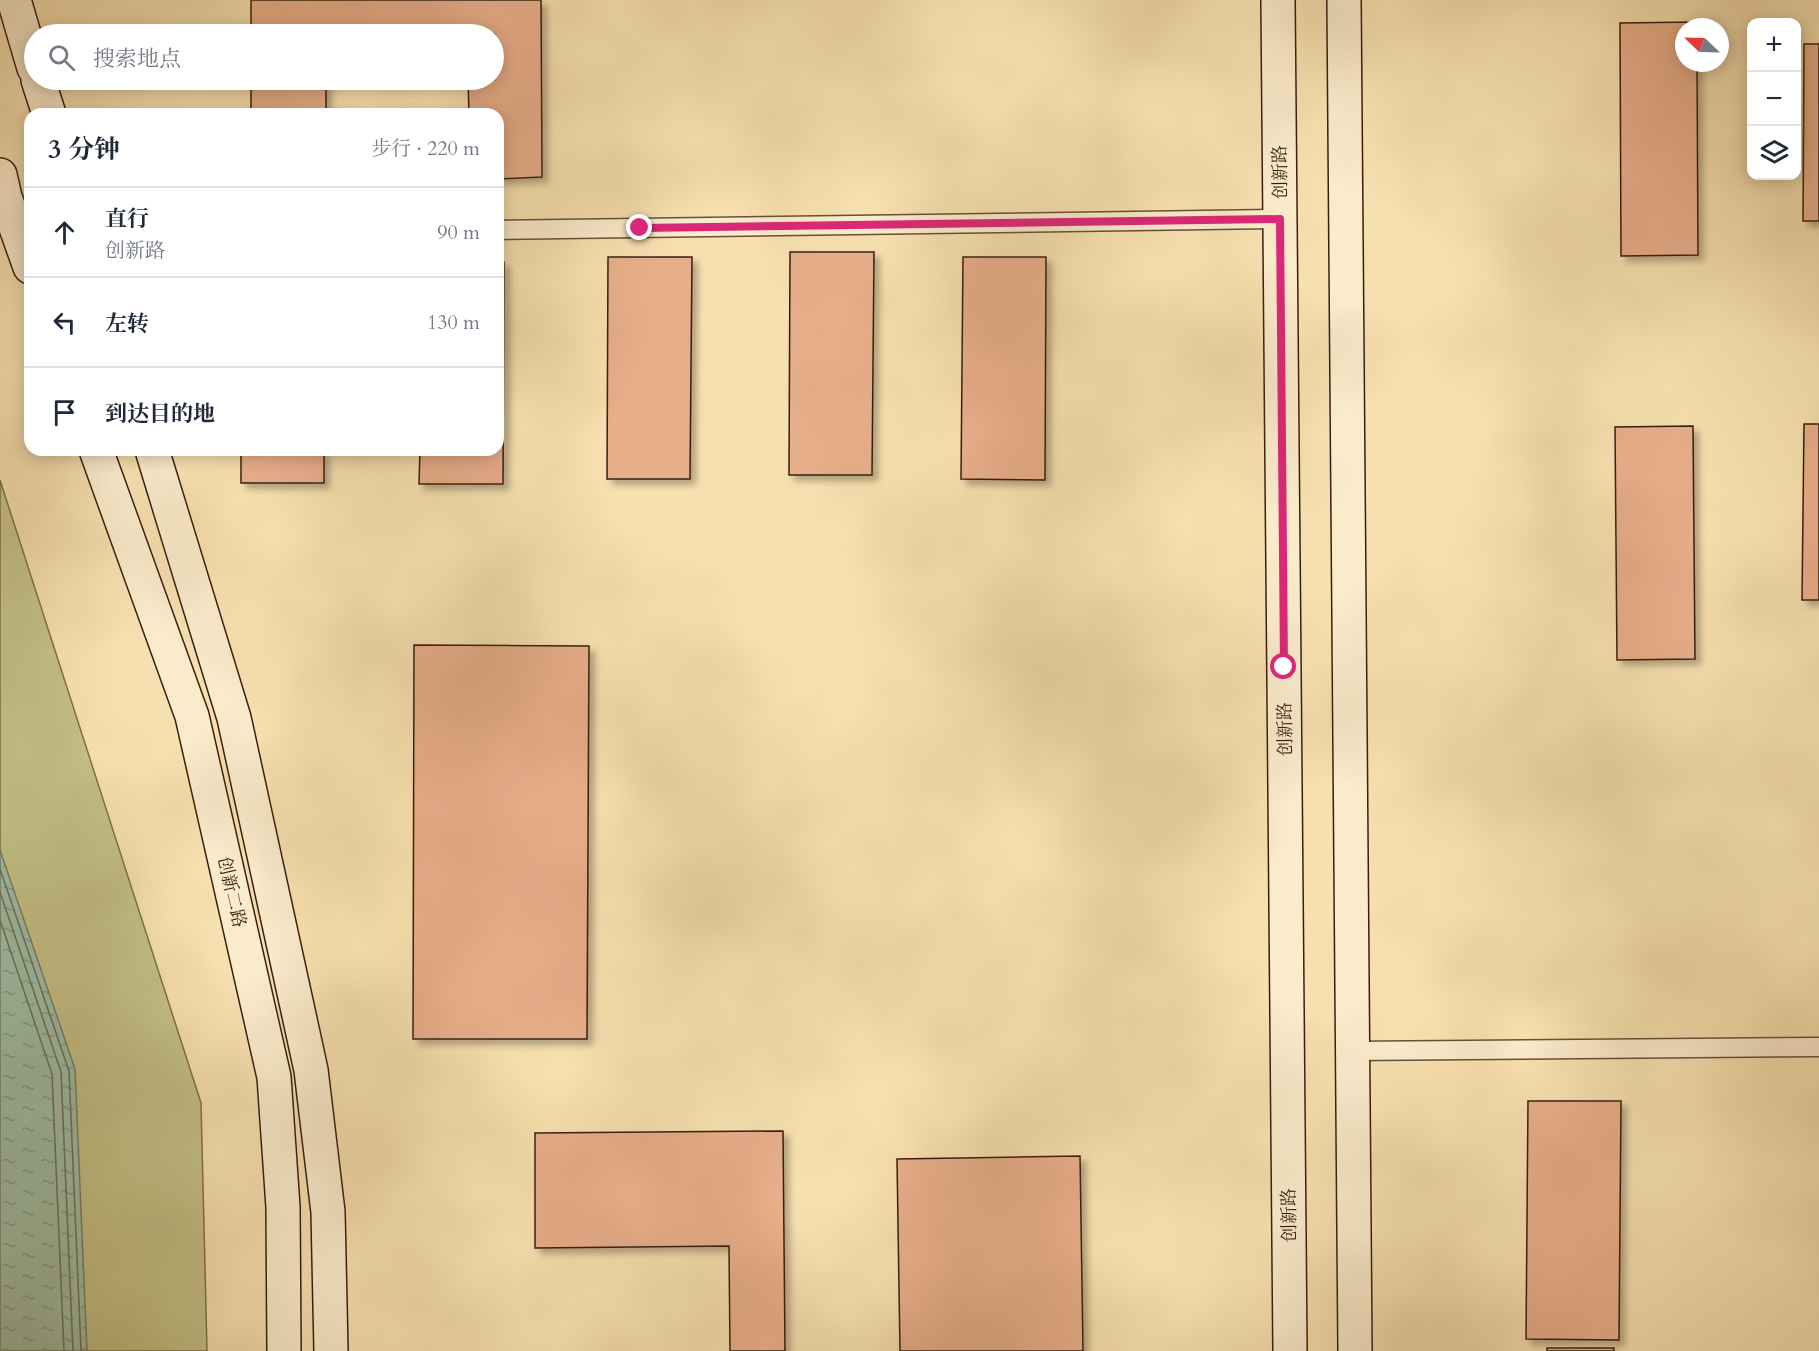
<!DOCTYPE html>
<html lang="zh">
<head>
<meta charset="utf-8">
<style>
  :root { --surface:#fff; --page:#f2f2f3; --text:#1f2937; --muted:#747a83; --line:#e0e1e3 }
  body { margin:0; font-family:Cardo,"Noto Serif SC",serif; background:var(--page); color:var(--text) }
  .controls { position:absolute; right:18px; top:18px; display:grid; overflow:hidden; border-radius:12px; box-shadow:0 3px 15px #0003 }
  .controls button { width:54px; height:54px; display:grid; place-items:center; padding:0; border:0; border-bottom:2px solid var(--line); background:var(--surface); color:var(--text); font:30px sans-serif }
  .compass { position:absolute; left:1675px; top:18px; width:54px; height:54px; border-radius:50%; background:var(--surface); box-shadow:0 3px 15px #0003; rotate:293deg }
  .stop { position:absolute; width:18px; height:18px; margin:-14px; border:4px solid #db2777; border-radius:50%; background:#fff }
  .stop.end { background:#db2777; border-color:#fff; box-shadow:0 2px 6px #0008 }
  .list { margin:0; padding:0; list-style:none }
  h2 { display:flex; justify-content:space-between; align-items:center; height:78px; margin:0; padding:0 24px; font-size:26px }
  h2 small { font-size:20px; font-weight:400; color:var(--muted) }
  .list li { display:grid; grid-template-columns:39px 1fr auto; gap:18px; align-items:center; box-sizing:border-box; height:90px; padding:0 24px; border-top:2px solid var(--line) }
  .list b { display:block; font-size:22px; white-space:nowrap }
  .list p { margin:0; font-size:20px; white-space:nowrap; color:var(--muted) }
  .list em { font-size:20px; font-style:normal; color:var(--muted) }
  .icon { flex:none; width:33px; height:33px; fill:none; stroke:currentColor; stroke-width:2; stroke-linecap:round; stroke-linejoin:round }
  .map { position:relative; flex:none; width:1819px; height:1351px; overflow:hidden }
  .search { position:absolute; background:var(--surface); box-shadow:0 3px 15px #0003; left:24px; top:24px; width:480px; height:66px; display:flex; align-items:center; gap:15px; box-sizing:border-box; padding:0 21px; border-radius:33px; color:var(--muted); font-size:22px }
  .panel { position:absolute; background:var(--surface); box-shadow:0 3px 15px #0003; left:24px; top:108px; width:480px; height:348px; border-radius:18px }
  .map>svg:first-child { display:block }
</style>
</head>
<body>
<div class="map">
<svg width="1819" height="1351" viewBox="0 0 1819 1351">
  <defs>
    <pattern id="water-ripples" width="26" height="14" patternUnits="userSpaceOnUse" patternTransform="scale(1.5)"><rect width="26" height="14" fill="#9ebea5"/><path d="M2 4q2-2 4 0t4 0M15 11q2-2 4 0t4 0" fill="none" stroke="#829a85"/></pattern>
    <filter id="shadow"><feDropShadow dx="5.5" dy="5.5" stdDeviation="3" flood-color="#0004"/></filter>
  </defs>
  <rect width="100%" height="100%" fill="#f7e0af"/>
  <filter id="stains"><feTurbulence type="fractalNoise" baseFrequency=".00333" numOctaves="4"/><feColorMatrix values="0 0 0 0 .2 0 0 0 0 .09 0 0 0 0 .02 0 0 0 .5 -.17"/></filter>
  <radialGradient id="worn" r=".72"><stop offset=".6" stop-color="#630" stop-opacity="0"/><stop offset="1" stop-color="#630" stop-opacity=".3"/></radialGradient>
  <!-- green -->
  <path fill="#c3c186" stroke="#7d704b" stroke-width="1.5" d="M0,480L201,1103L207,1351H0Z"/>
  <!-- water -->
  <path fill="url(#water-ripples)" stroke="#757e69" stroke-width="1.5" d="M0,850L75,1069L87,1351H0Z"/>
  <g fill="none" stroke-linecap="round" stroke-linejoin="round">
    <!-- shore -->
    <path stroke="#6a6e5a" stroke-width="1.5" d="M0,869L69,1071L81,1351
      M0,892L61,1072L73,1351
      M0,920L52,1074L64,1351"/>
  </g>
  <!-- building -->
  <path fill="#e7ae8a" stroke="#371f10" stroke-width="1.5" filter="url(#shadow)" d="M251,0H541L542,177L498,179V114H469L468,80H494V34H251Z
    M1697,22V27H1684V63H1697L1698,255L1621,256L1620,23Z
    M1804,44H1819V221H1803Z
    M251,80H326V114H251Z
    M790,252H874L872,475H789Z
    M608,257H692L690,479H607Z
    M963,257H1046L1045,480L961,479Z
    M498,262H504L503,484H419L420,450H498Z
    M1804,424H1819V600H1802Z
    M1693,426L1695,659L1617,660L1615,427Z
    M241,450H324V483H241Z
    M414,645L589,646L587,1039H413Z
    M1528,1101H1621L1619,1340L1526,1339Z
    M783,1131L785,1351H730L729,1246L535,1248V1133Z
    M1080,1156L1083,1351H900L897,1159Z
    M1547,1348H1614V1351H1547Z"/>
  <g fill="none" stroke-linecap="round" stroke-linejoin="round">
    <defs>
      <path id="lane" d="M498,230L1280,219
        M1353,1051L1819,1047"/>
      <path id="secondary" d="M14,0L34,68
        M1278,0L1290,1351
        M1344,0L1355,1351
        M38,80L49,114
        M0,175L5,197L30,267
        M96,450L192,716L274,1077L283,1207L284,1351
        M152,450L234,718L311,1070L328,1212L331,1351"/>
    </defs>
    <!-- lane casing -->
    <use href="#lane" stroke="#674f38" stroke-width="21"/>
    <!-- secondary casing -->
    <use href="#secondary" stroke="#371f10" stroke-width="36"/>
    <!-- lane -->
    <use href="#lane" stroke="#faebcb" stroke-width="18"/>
    <!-- secondary -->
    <use href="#secondary" stroke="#faebcb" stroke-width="33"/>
  </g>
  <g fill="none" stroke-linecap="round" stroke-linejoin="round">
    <!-- route -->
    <path stroke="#db2777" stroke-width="8" d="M640,228L1280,219L1284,667"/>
  </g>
  <g text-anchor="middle" stroke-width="4.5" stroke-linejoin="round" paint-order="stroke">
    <!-- street labels -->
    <g font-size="18" fill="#371f10" stroke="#faebcb">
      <text transform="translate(1280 172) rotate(-91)" y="6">创新路</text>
      <text transform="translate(1285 729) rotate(-91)" y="6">创新路</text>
      <text transform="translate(232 892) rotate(77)" y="6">创新二路</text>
      <text transform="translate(1289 1215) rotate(-91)" y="6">创新路</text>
    </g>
  </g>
  <rect width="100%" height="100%" filter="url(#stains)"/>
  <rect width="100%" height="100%" fill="url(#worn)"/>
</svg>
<div class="controls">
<button>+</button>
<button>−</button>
<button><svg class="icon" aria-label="layers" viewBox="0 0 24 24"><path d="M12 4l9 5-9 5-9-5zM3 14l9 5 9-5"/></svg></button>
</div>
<svg class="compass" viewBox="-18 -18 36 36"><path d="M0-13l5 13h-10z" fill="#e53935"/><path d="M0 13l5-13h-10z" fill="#747a83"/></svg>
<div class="stop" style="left:1284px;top:667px"></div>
<div class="stop end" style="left:640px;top:228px"></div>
<div class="search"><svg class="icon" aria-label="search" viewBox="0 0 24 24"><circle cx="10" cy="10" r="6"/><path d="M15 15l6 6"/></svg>搜索地点</div>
<section class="panel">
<h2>3 分钟<small>步行 · 220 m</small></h2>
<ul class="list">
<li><svg class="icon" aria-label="ahead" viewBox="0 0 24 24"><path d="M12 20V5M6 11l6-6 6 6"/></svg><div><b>直行</b><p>创新路</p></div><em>90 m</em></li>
<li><svg class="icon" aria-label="left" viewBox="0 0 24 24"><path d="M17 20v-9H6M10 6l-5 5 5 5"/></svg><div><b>左转</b></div><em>130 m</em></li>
<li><svg class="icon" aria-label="arrive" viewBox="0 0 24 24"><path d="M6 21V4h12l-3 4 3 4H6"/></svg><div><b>到达目的地</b></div></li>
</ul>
</section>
</div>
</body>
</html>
